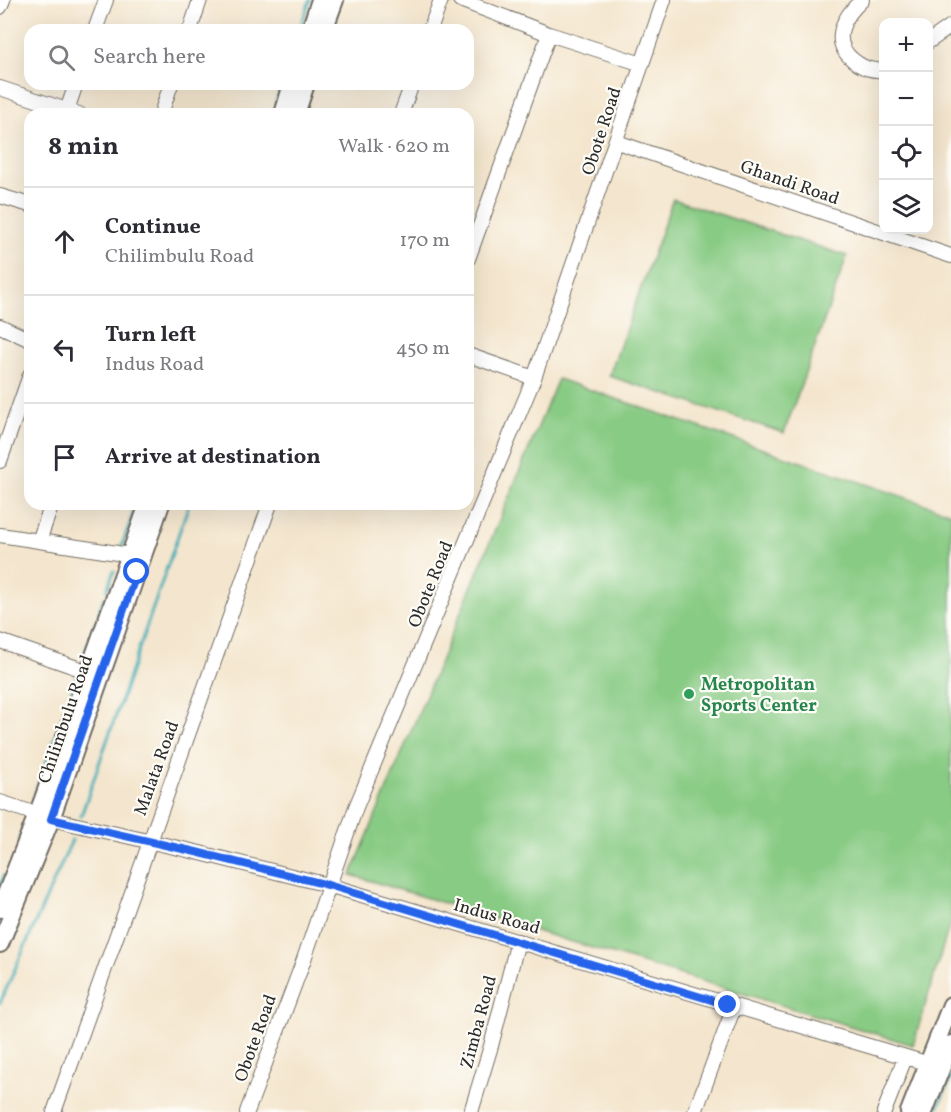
<!DOCTYPE html>
<html lang="en">
<head>
<meta charset="utf-8">
<style>
  :root { --surface:#fff; --page:#f7f7f7; --text:#2b2b33; --muted:#7c7c81; --line:#e1e1e2 }
  body { margin:0; font-family:Vollkorn,serif; background:var(--page); color:var(--text) }
  .controls { position:absolute; right:18px; top:18px; display:grid; overflow:hidden; border-radius:12px; box-shadow:0 6px 24px #0002 }
  .controls button { width:54px; height:54px; display:grid; place-items:center; padding:0; border:0; border-bottom:2px solid var(--line); background:var(--surface); color:var(--text); font:30px sans-serif }
  .stop { position:absolute; width:18px; height:18px; margin:-14px; border:4px solid #2563eb; border-radius:50%; background:#fff }
  .stop.end { background:#2563eb; border-color:#fff; box-shadow:0 2px 6px #0008 }
  .list { margin:0; padding:0; list-style:none }
  h2 { display:flex; justify-content:space-between; align-items:center; height:78px; margin:0; padding:0 24px; font-size:26px }
  h2 small { font-size:20px; font-weight:400; color:var(--muted) }
  .list li { display:grid; grid-template-columns:39px 1fr auto; gap:18px; align-items:center; box-sizing:border-box; height:108px; padding:0 24px; border-top:2px solid var(--line) }
  .list b { display:block; font-size:22px; white-space:nowrap }
  .list p { margin:0; font-size:20px; white-space:nowrap; color:var(--muted) }
  .list em { font-size:20px; font-style:normal; color:var(--muted) }
  .icon { flex:none; width:33px; height:33px; fill:none; stroke:currentColor; stroke-width:2; stroke-linecap:round; stroke-linejoin:round }
  .map { position:relative; flex:none; width:951px; height:1112px; overflow:hidden }
  .search { position:absolute; background:var(--surface); box-shadow:0 6px 24px #0002; left:24px; top:24px; width:450px; height:66px; display:flex; align-items:center; gap:15px; box-sizing:border-box; padding:0 21px; border-radius:18px; color:var(--muted); font-size:22px }
  .panel { position:absolute; background:var(--surface); box-shadow:0 6px 24px #0002; left:24px; top:108px; width:450px; height:402px; border-radius:18px }
  .map>svg:first-child { display:block }
</style>
</head>
<body>
<div class="map">
<svg width="951" height="1112" viewBox="0 0 951 1112">
  <rect width="100%" height="100%" fill="#fdfcf7"/>
  <filter id="ink" filterUnits="userSpaceOnUse"><feTurbulence type="fractalNoise" baseFrequency=".0167" numOctaves="2"/><feDisplacementMap in="SourceGraphic" scale="12" xChannelSelector="R" yChannelSelector="G"/><feConvolveMatrix kernelMatrix="1 2 1 2 8 2 1 2 1" color-interpolation-filters="sRGB"/></filter>
  <filter id="wash" filterUnits="userSpaceOnUse"><feTurbulence type="fractalNoise" baseFrequency=".008" numOctaves="4" result="noise"/><feDisplacementMap in="SourceGraphic" scale="24" xChannelSelector="R" yChannelSelector="G"/><feGaussianBlur stdDeviation="1.35" result="paint"/><feColorMatrix in="noise" values="0 0 0 0 0 0 0 0 0 0 0 0 0 0 0 0 0 1.4 0 .05"/><feComposite in="paint" operator="in"/></filter>
  <g filter="url(#wash)">
    <rect width="100%" height="100%" fill="#f4e6ce"/>
    <!-- green -->
    <path fill="#88cb84" stroke="#5a7b58" stroke-width="1.5" d="M673,199L847,256L784,433L609,376Z
      M558,379L951,513V920L913,1045L351,875Z"/>
    <g fill="none" stroke-linecap="round" stroke-linejoin="round">
      <!-- stream -->
      <path stroke="#3aabb6" stroke-width="3" d="M302,23L310,0
        M276,103L280,90
        M122,546L134,511
        M107,590L114,571
        M99,612L104,598
        M85,653L96,621
        M31,806L78,672
        M81,816L189,504
        M19,840L24,825
        M0,886L4,876
        M0,1003L72,840
        M936,1112L951,1076"/>
    </g>
  </g>
  <g filter="url(#ink)">
    <g fill="none" stroke-linecap="round" stroke-linejoin="round">
      <defs>
        <path id="minor" d="M460,0L549,34L642,64
          M862,0C843,17 830,41 853,60C863,68 871,71 884,70
          M0,7L3,0
          M95,30L106,0
          M190,30L200,0
          M430,30L441,0
          M928,42L951,26
          M0,88L79,114
          M67,110L76,84
          M161,114L171,84
          M401,114L412,84
          M617,142L951,256
          M0,196L30,205
          M468,259L549,34
          M0,326L30,340
          M468,355L534,378
          M0,461L30,375
          M0,535L130,555
          M39,541L52,504
          M0,641L89,672
          M0,802L51,819L196,852L328,885L936,1066
          M54,1112L270,504
          M247,1112L303,962L356,807L534,378L664,0
          M471,1112L491,1046L518,941
          M695,1112L734,1007
          M884,1112L905,1058"/>
        <path id="major" d="M310,30L320,0
          M324,30L335,0
          M283,114L292,84
          M296,114L306,84
          M0,909L42,802L148,504
          M0,944L51,819L161,504
          M909,1112L951,1005
          M924,1112L951,1044"/>
      </defs>
      <!-- minor casing -->
      <use href="#minor" stroke="#716c64" stroke-width="16"/>
      <!-- major casing -->
      <use href="#major" stroke="#716c64" stroke-width="20"/>
      <!-- minor -->
      <use href="#minor" stroke="#fff" stroke-width="14"/>
      <!-- major -->
      <use href="#major" stroke="#fff" stroke-width="16"/>
    </g>
  </g>
  <g fill="none" stroke-linecap="round" stroke-linejoin="round" filter="url(#ink)">
    <!-- route -->
    <path stroke="#2563eb" stroke-width="8" d="M137,572L51,819L196,852L328,885L728,1005"/>
  </g>
  <!-- markers -->
  <circle fill="#2e9e5b" stroke="#fdfcf7" stroke-width="2" cx="689" cy="694" r="6"/>
  <g text-anchor="middle" stroke-width="4.5" stroke-linejoin="round" paint-order="stroke">
    <!-- street labels -->
    <g font-size="18" fill="#2b2b2b" stroke="#fdfcf7">
      <text transform="translate(601 131) rotate(-72)" y="6">Obote Road</text>
      <text transform="translate(790 182) rotate(19)" y="6">Ghandi Road</text>
      <text transform="translate(430 584) rotate(-68)" y="6">Obote Road</text>
      <text transform="translate(65 719) rotate(-71)" y="6">Chilimbulu Road</text>
      <text transform="translate(156 768) rotate(-70)" y="6">Malata Road</text>
      <text transform="translate(497 916) rotate(16)" y="6">Indus Road</text>
      <text transform="translate(478 1022) rotate(-75)" y="6">Zimba Road</text>
      <text transform="translate(255 1038) rotate(-70)" y="6">Obote Road</text>
    </g>
    <!-- leisure labels -->
    <g font-size="18" font-weight="bold" fill="#27864d" stroke="#fdfcf7" text-anchor="start">
      <text x="701" y="690">Metropolitan<tspan x="701" dy="21">Sports Center</tspan></text>
    </g>
  </g>
</svg>
<div class="controls">
<button>+</button>
<button>−</button>
<button><svg class="icon" aria-label="locate" viewBox="0 0 24 24"><circle cx="12" cy="12" r="6"/><path d="M12 2v4M12 18v4M2 12h4M18 12h4"/></svg></button>
<button><svg class="icon" aria-label="layers" viewBox="0 0 24 24"><path d="M12 4l9 5-9 5-9-5zM3 14l9 5 9-5"/></svg></button>
</div>
<div class="stop" style="left:137px;top:572px"></div>
<div class="stop end" style="left:728px;top:1005px"></div>
<div class="search"><svg class="icon" aria-label="search" viewBox="0 0 24 24"><circle cx="10" cy="10" r="6"/><path d="M15 15l6 6"/></svg>Search here</div>
<section class="panel">
<h2>8 min<small>Walk · 620 m</small></h2>
<ul class="list">
<li><svg class="icon" aria-label="ahead" viewBox="0 0 24 24"><path d="M12 20V5M6 11l6-6 6 6"/></svg><div><b>Continue</b><p>Chilimbulu Road</p></div><em>170 m</em></li>
<li><svg class="icon" aria-label="left" viewBox="0 0 24 24"><path d="M17 20v-9H6M10 6l-5 5 5 5"/></svg><div><b>Turn left</b><p>Indus Road</p></div><em>450 m</em></li>
<li><svg class="icon" aria-label="arrive" viewBox="0 0 24 24"><path d="M6 21V4h12l-3 4 3 4H6"/></svg><div><b>Arrive at destination</b></div></li>
</ul>
</section>
</div>
</body>
</html>
